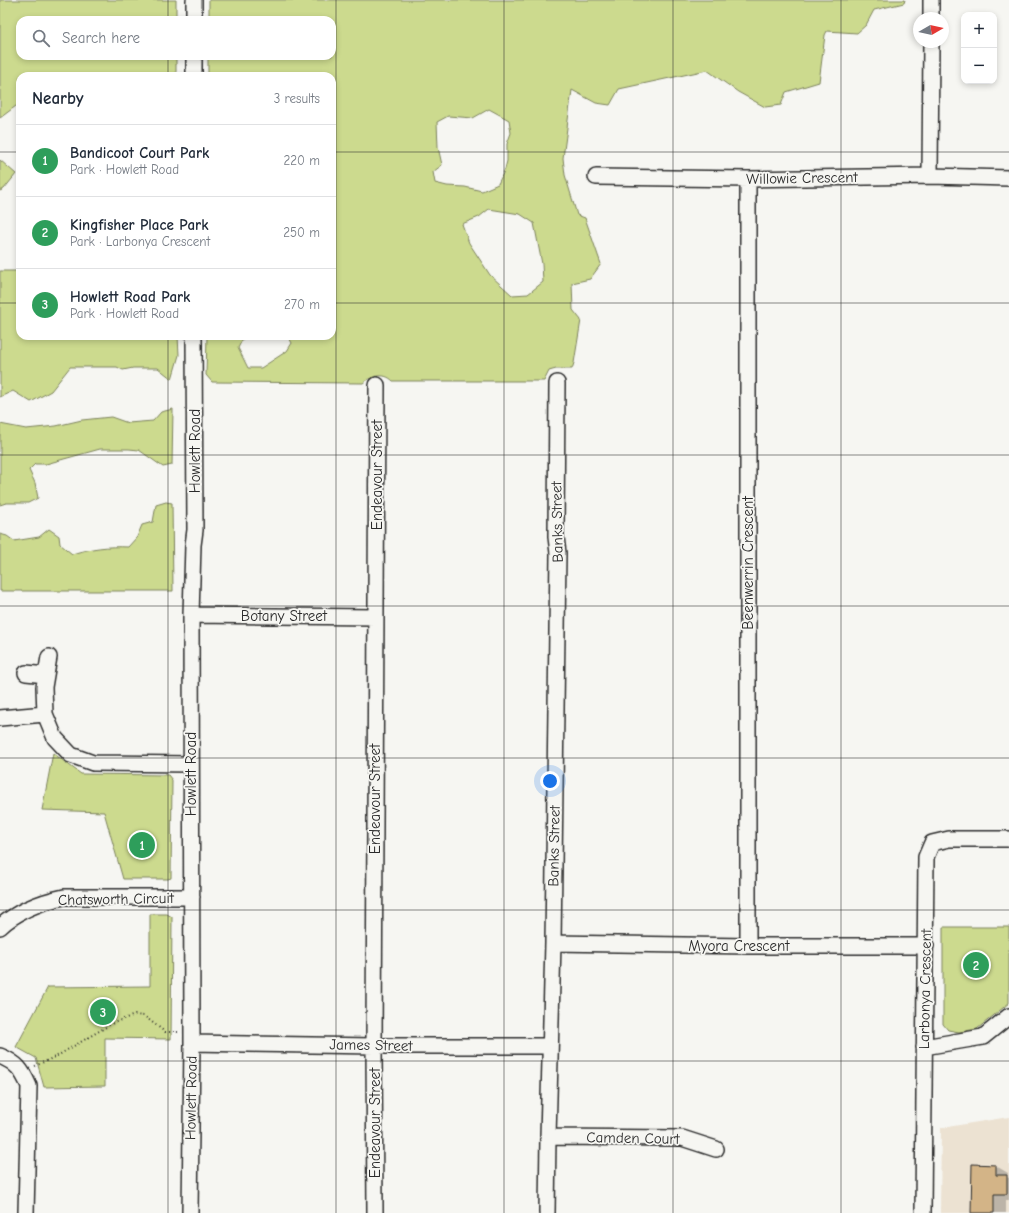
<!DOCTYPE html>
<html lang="en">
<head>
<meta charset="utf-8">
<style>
  :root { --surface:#fff; --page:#f6f6f7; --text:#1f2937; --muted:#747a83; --line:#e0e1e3; --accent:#1a73e8 }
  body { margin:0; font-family:"Comic Neue",sans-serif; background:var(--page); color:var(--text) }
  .controls { position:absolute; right:12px; top:12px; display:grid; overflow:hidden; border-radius:8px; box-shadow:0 2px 6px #0003 }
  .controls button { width:36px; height:36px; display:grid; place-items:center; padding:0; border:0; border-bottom:1px solid var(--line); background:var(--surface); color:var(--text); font:20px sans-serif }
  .compass { position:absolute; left:913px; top:12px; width:36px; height:36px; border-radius:50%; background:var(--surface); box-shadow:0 2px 6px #0003; rotate:81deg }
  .you { position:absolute; left:550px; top:781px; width:14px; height:14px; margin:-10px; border:3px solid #fff; border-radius:50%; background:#1a73e8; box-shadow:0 0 0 6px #1a73e833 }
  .badge { display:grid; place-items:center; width:26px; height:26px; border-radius:50%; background:var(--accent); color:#fff; font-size:13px; font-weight:700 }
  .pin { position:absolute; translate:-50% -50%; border:2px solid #fff; box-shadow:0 1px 4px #0006 }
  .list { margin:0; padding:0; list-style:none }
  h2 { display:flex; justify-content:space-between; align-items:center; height:52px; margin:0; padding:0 16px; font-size:17px }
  h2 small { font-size:13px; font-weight:400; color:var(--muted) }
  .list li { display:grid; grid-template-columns:26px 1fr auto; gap:12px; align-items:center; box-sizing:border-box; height:72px; padding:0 16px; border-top:1px solid var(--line) }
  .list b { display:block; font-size:15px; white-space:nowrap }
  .list p { margin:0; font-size:13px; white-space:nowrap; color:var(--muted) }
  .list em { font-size:13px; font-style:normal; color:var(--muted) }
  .icon { flex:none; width:22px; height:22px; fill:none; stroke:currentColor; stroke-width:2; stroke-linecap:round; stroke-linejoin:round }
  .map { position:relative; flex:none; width:1009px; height:1213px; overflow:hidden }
  .search { position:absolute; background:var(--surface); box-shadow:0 2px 6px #0003; left:16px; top:16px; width:320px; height:44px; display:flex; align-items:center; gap:10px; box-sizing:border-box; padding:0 14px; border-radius:12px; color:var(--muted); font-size:15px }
  .panel { position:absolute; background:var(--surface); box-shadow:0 2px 6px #0003; left:16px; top:72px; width:320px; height:268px; border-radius:12px }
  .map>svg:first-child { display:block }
</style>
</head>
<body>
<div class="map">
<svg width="1009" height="1213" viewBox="0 0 1009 1213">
  <rect width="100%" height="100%" fill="#f6f6f2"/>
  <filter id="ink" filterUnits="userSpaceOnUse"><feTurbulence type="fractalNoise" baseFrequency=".025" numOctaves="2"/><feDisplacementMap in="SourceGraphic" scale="8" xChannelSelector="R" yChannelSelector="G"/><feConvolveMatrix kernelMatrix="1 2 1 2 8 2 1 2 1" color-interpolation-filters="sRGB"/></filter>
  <g filter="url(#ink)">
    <!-- built -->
    <path fill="#ece2d2" d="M1009,1117V1213H940L941,1128Z"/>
    <!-- green -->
    <path fill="#ccda8e" stroke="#7c825c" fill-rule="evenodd" d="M0,0H176V20H20V56H176V76H20V103L0,118Z
      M209,0H905L904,3L874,10L866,25L857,33L827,31L825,35L819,82L786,92L781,105L765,107L738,92L707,70L619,89L610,105L596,103L572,90L563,158L565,175L577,215L585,218L601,264L590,279L572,283L573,310L581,320L574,363L572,369H556L549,371L544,381H393C384,372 372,376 363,383L212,382L206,375L207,336H244L238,348L248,368H261L287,351L292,343L288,336H332V76H208V56H332V20H209ZM489,109L509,120L511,133L507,144V161L505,169L498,184L482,191L465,187L447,186L435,183L433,172L442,165L438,147L437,122L448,116L473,118ZM489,209L520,214L534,223L542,264L543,282L528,294L512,295L490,275L469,243L462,224L479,217Z
      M0,160L16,174L4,189L0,191Z
      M0,271H20V336H178L179,355L172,379L158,368H133L123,370L117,367H70L51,391L31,402L13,391L0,397Z
      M173,409L172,465L163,467L139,450L129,449H100L46,464H35L29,470L35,483L38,498L28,503H6L0,505V424L26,429L56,426L82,420L111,417L128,423L153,421L161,412Z
      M166,502L172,503L173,591H0V534L7,536L14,541L39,537L49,529L59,536L60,544L72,554C91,548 108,546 128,547L137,537L142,525L153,522L156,505Z
      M53,753L81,774L168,775L172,780L171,878L168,879H123L104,812L42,810Z
      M150,914H167L172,917L171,1039L105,1038V1086L44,1087L36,1058L16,1047L48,987L150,986Z
      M943,927H1009V1003L977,1029L959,1032L948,1030L943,1024Z"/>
    <!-- shadow -->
    <path fill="#0003" d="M996,1166L1008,1173L1007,1177L1009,1178V1200H1006V1213H972Z"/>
    <!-- building -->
    <path fill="#d3b487" stroke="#2b2b2b" d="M972,1164L996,1165V1175H1007V1194H994V1213H971Z"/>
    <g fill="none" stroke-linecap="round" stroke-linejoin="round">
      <defs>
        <path id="street" d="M931,18V0
          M194,20V0
          M194,76V56
          M930,176L931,42
          M596,177L748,179L930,176L1009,178
          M748,179V946
          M191,615L376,617
          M49,657L44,687L45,714L55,738L71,755L93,763L191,764
          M26,673L46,675
          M0,718L45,714
          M0,927C18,910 40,902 64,897H192
          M553,943L748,946H926
          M192,1043L374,1046H550
          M924,1047L983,1037L1009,1016
          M0,1056C17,1063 22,1070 29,1086L26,1213
          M548,1137L682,1138L716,1149
          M190,1213L192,1043L191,615L193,545L195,530L194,336
          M375,1213L374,1046L377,385
          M547,1213L548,1137L553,943L558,553L556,537L557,383
          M923,1213L926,857L932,843L949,839H1009"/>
      </defs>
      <!-- street casing -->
      <use href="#street" stroke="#2b2b2b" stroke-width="18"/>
      <!-- path -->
      <path stroke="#2b2b2b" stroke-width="2" stroke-dasharray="1 3" stroke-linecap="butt" d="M35,1066L57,1056L111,1024L126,1018L135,1015L144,1016L165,1032H178"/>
      <!-- street -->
      <use href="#street" stroke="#f6f6f2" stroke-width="15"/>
    </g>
  </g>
  <!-- grid -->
  <path fill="none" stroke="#2b2b2b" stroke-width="1" stroke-opacity="0.55" d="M168,0V20M336,0V1213M504,0V1213M673,0V1213M841,0V1213M168,56V76M0,152H20M332,152H1009M0,303H20M332,303H1009M168,336V1213M0,455H1009M0,606H1009M0,758H1009M0,910H1009M0,1061H1009"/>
  <g text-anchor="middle" stroke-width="3.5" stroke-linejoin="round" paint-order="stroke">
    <!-- street labels -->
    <g font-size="15" fill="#2b2b2b" stroke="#f6f6f2">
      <text transform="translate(802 178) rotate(-1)" y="5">Willowie Crescent</text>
      <text transform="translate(195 451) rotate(-90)" y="5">Howlett Road</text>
      <text transform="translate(377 475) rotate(-90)" y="5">Endeavour Street</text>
      <text transform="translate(557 522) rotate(-91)" y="5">Banks Street</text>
      <text transform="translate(748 563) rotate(-90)" y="5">Beenwerrin Crescent</text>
      <text x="284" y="621">Botany Street</text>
      <text transform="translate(191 774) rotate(-90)" y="5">Howlett Road</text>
      <text transform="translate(375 799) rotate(-90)" y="5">Endeavour Street</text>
      <text transform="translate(554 846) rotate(-89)" y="5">Banks Street</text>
      <text transform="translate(116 899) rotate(-1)" y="5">Chatsworth Circuit</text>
      <text x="739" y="951">Myora Crescent</text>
      <text transform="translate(925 989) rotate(-89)" y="5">Larbonya Crescent</text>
      <text transform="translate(371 1045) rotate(1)" y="5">James Street</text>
      <text transform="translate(191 1098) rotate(-89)" y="5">Howlett Road</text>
      <text transform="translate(375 1123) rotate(-90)" y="5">Endeavour Street</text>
      <text transform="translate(633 1138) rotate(1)" y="5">Camden Court</text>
    </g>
  </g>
</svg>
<div class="controls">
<button>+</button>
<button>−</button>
</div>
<svg class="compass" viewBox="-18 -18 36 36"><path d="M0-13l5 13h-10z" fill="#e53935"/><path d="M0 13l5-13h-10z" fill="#747a83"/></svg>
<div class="you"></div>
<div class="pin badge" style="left:142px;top:845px;background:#2e9e5b">1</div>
<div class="pin badge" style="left:976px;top:965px;background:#2e9e5b">2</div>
<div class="pin badge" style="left:103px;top:1012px;background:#2e9e5b">3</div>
<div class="search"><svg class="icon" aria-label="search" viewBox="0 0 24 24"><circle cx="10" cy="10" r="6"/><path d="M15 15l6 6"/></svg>Search here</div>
<section class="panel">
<h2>Nearby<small>3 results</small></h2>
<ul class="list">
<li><span class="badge" style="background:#2e9e5b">1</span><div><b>Bandicoot Court Park</b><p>Park · Howlett Road</p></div><em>220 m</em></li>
<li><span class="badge" style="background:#2e9e5b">2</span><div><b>Kingfisher Place Park</b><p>Park · Larbonya Crescent</p></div><em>250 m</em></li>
<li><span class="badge" style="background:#2e9e5b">3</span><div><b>Howlett Road Park</b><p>Park · Howlett Road</p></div><em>270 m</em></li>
</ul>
</section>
</div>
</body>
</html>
